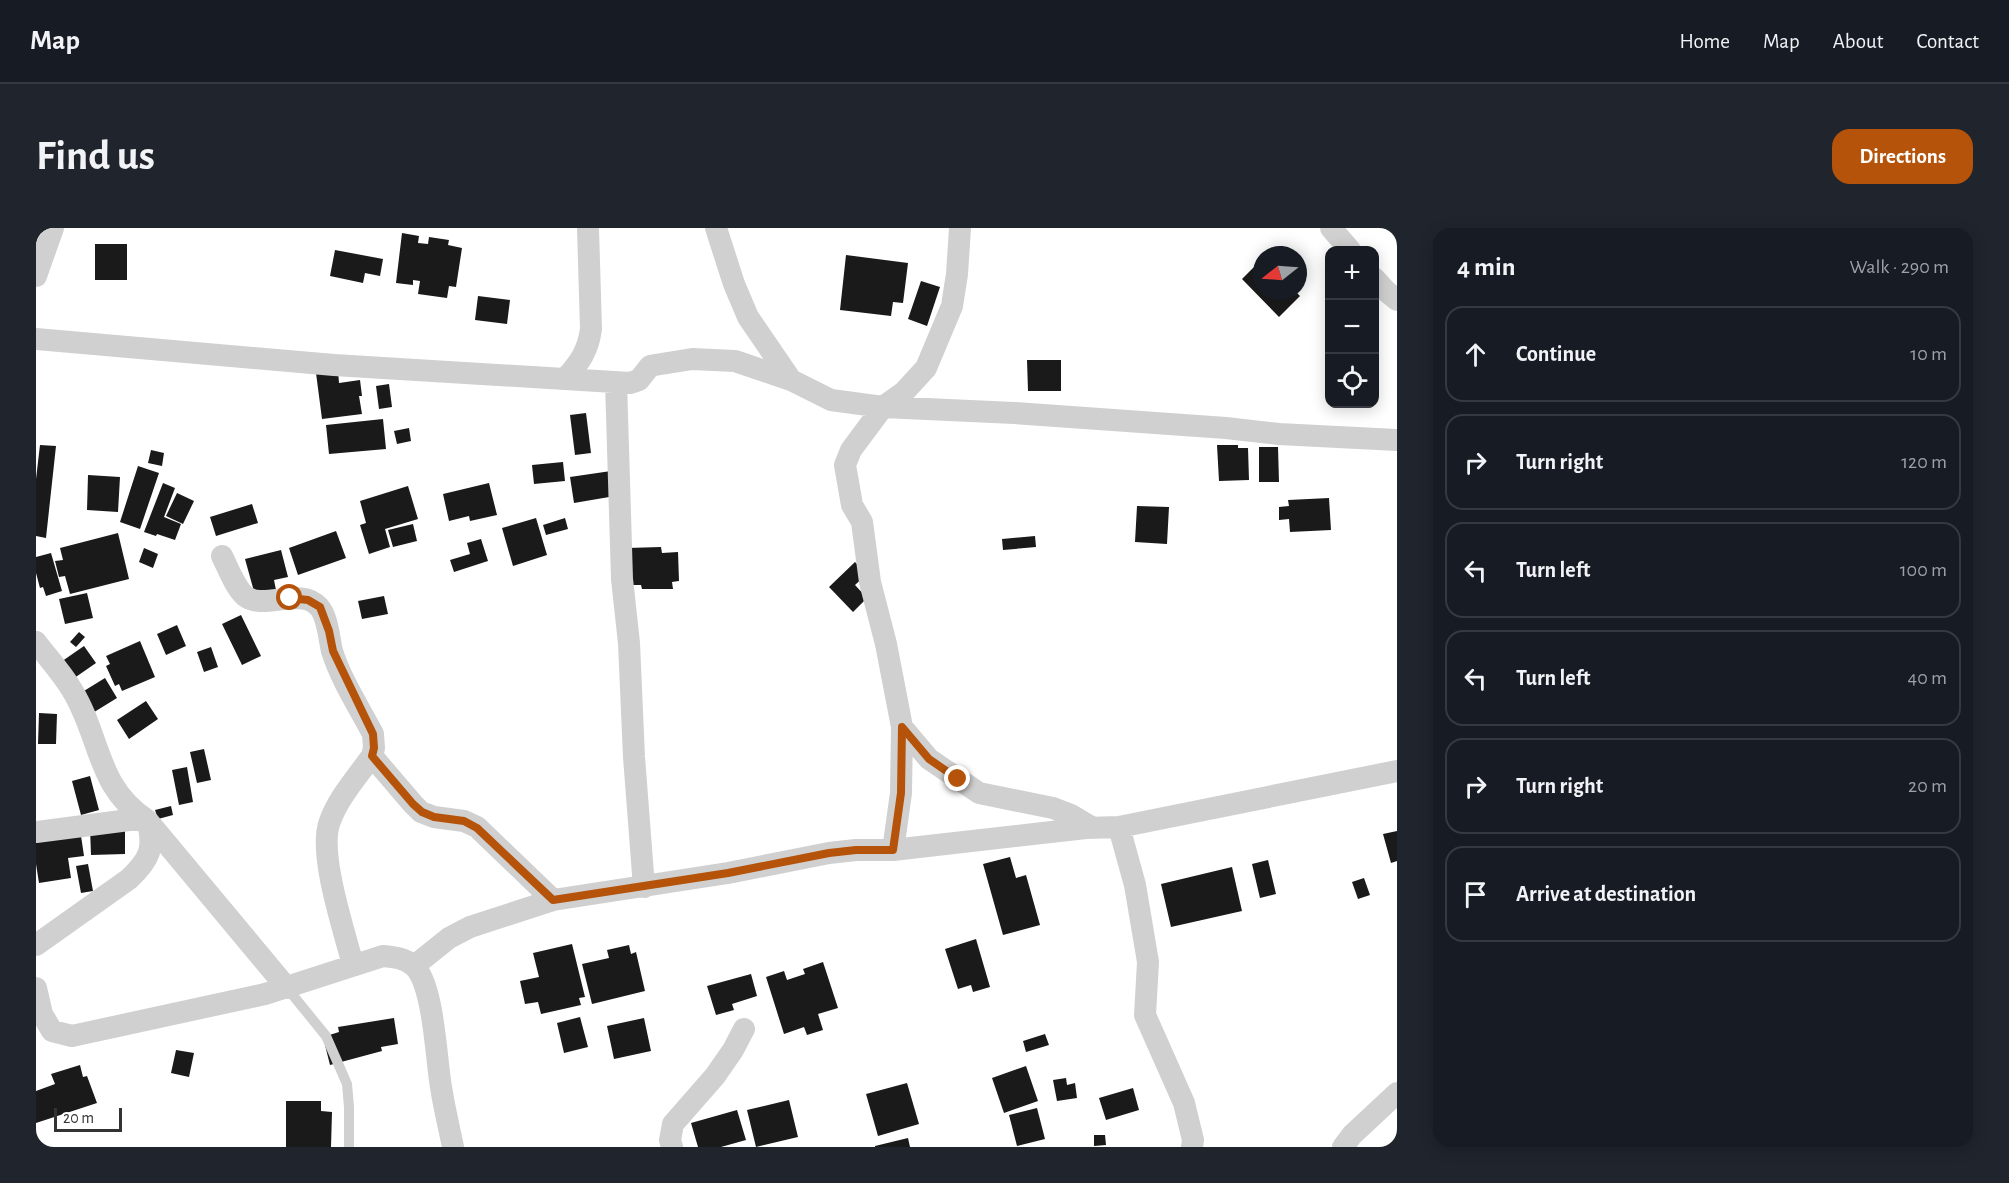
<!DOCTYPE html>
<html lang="en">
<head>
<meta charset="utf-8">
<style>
  :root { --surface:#171b24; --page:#20242c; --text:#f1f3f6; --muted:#9ea1a6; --line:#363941; --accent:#b45309 }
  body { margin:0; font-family:"Alegreya Sans",sans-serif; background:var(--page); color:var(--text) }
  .controls { position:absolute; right:18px; top:18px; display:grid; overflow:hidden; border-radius:12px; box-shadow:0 3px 15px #0003 }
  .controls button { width:54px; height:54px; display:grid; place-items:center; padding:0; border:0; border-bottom:2px solid var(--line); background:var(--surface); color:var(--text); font:30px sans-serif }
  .compass { position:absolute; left:1217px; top:18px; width:54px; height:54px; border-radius:50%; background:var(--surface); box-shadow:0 3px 15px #0003; rotate:253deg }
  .scale { position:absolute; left:18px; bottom:15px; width:68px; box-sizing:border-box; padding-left:6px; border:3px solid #333; border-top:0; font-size:16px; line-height:21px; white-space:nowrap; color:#333; -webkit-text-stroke:4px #fff; paint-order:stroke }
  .stop { position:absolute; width:18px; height:18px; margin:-14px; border:4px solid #b45309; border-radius:50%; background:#fff }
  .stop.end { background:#b45309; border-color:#fff; box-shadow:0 2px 6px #0008 }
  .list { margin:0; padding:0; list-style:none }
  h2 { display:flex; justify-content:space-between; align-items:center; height:78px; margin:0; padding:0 24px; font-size:26px }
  h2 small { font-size:20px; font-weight:400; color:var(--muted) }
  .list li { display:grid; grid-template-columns:39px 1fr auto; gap:18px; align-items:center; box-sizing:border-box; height:96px; margin:0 12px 12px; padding:0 12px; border:2px solid var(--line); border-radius:18px }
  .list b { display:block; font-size:22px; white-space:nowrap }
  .list em { font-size:20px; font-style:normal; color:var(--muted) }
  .icon { flex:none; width:33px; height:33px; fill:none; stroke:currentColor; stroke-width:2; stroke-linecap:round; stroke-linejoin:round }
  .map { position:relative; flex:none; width:1361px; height:919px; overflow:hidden; border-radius:18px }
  header { display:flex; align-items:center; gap:36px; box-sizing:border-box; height:84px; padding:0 30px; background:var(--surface); border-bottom:2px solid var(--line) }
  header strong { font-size:28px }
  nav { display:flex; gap:33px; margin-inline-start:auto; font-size:21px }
  .intro { display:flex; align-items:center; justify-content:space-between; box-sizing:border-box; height:144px; padding:0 36px }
  h1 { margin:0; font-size:42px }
  .button { padding:15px 27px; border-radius:18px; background:var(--accent); color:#fff; font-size:21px; font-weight:700 }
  main { display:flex; gap:36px; padding:0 36px }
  aside { flex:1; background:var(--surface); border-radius:18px; box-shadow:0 3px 15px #0003 }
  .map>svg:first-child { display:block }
</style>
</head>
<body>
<header>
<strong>Map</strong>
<nav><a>Home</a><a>Map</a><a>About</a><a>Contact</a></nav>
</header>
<div class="intro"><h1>Find us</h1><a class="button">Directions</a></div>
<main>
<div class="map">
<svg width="1361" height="919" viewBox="0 0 1361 919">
  <rect width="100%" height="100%" fill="#fff"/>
  <!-- building -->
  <path fill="#1a1a1a" d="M366,5L383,8L382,15L392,16L393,9L413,12L412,17L426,20L420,59L413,58L411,70L382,66L384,53L377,52V57L360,55Z
    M59,16H91V52H59Z
    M299,22L347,31L344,48L329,45L327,55L294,48Z
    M810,27L872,35L867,75L857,74L855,88L804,82Z
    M1226,31V63H1259L1264,68L1243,89L1206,51Z
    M885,53L904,59L891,98L872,91Z
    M442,68L474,72L471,96L439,92Z
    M991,132H1025V163H992Z
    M302,142L303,155L324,152L326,168H323L326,186L286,191L280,145Z
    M353,156L356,179L343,181L340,158Z
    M550,185L555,225L539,227L534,187Z
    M347,191L350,221L293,226L290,197Z
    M373,200L375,213L361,216L358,203Z
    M4,217L20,218L10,310L0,308V251Z
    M1181,217H1202V220H1212L1213,252L1183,253Z
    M1223,219H1242L1243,254H1223Z
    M115,222L128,225L126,238L112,235Z
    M527,234L529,253L498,256L496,237Z
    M102,238L123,245L104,301L84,294Z
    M575,243L579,268L538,275L534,249Z
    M52,247L84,249L82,284L51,282Z
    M127,255L139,260L128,289L145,296L139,312L121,306L120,308L108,304Z
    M453,255L461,287L434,293L433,288L413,293L407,266Z
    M372,258L382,291L349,301L354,319L333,326L324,297L330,295L324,273Z
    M141,265L158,273L147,296L130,288Z
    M1293,270L1295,302L1254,304L1253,291L1243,292V279L1253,278L1252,272Z
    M216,276L222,295L180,308L174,289Z
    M1101,278L1133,279L1131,316L1099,314Z
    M500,290L511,327L477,338L466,300Z
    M529,290L532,301L510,307L507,297Z
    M377,296L381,313L357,319L352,302Z
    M300,303L310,330L262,347L253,320Z
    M82,305L93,351L34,366L29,348L23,349L19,333L27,332L24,320Z
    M999,308L1000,319L967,322L966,311Z
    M445,311L452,333L418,344L414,332L434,326L431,315Z
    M625,319L626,325L642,324L643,353L636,354L637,361H606L605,357H593L591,320Z
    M108,320L122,326L117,340L103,334Z
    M245,322L252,349L238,352L240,362L219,367L209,331Z
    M15,325L26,363L10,368L7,359L4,360L0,345V329Z
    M819,334L831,346L819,357L831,370L817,384L793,359Z
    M51,365L57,390L29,396L23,371Z
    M348,368L352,386L326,391L322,373Z
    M205,387L225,428L206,437L186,396Z
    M141,397L150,418L130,427L121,406Z
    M43,404L49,409L40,419L34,414Z
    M104,413L119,449L86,463L83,456L79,458L70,438L74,436L70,428Z
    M48,418L60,435L34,453L22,436Z
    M175,419L182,439L168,444L161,424Z
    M69,450L81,470L55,486L43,466Z
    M110,473L122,491L93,511L81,492Z
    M3,485L21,486L20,516H2Z
    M168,521L175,552L161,555L154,524Z
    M151,539L157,574L143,577L136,542Z
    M54,548L63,582L45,587L36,553Z
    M135,578L137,587L122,591L119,582Z
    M89,599V626L55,627L54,600Z
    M44,601L48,628L32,630L35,650L3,655L0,636V607Z
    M1361,603V633L1355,635L1347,606Z
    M974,629L980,650L990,647L1004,697L967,707L947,636Z
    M1232,632L1240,666L1224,670L1216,636Z
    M52,636L57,663L45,665L40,638Z
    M1196,639L1206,683L1135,699L1125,656Z
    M1328,650L1334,667L1322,671L1316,654Z
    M940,711L954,759L937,764L935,757L922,761L909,721Z
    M536,716L549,769L543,770L545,777L505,786L502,774L489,776L484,753L503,749L497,725Z
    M593,717L595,726L600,724L609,763L556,776L546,736L573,730L571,722Z
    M787,734L802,780L782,786L787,802L771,807L768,799L748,806L730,749L748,743L751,752L769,746L767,741Z
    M715,746L721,768L696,776L698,782L680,787L671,758Z
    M544,789L552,819L528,825L521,795Z
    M358,790L362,816L345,819L346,823L294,837L287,809L303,804L302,799Z
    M608,790L615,823L578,831L571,798Z
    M1009,806L1013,817L990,824L987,813Z
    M140,822L158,825L153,849L135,845Z
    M44,837L47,849L51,848L61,875L0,895V863L19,856L15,846Z
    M990,838L1002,873L968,885L956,850Z
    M1030,850L1031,857L1039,855L1041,870L1021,873L1017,852Z
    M871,855L883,896L842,908L830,866Z
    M1097,860L1103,882L1070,892L1063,870Z
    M753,872L762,909L720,919L711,882Z
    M250,873H285V883L296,884L295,919H250Z
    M1001,880L1009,911L981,918L973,887Z
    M701,882L710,912L685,919H662L655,895Z
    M1058,907H1069L1070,917L1058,918Z
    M872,910L874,919H839V918Z"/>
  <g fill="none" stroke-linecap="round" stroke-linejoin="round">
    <!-- service -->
    <path stroke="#d0d0d0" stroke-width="10" d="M251,760L290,808L311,856L313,879V919"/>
    <!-- minor -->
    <path stroke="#d0d0d0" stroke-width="22" d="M680,0L698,56L712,89L755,152
      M1295,0L1314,22
      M0,48L17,0
      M1338,50L1350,63L1361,72
      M0,111L298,137L594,155L603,152L614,138L619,137L656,131L699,133L755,152L795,172L847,179L978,185L1190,200L1243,206L1361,212
      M530,150C544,134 552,123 555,101L552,0
      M580,154L586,351L593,415L598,529L608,659
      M186,328C192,340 199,359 209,368C227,383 265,358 283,379C292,389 293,411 296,423C305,452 323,479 337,506L338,520L336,528C321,549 301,571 293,596C283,628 308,702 317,737
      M0,414C12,430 26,445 36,462C65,509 60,559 111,592C119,620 114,631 93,651L0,717
      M866,499L893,531L943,565L1017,580L1035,587L1055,599
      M336,528L377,576L385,584L398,589L428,593L441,599L517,672
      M1083,599L1099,657L1112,734L1109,787L1148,875L1157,912L1156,919
      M0,604L93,592H111L251,760
      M857,622L865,565L866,499L850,416L834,354L826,294L816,277L809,237L815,222L847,179L868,164L890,140L916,78L921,46L924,0
      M378,738L413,710L434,699L517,672L692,645L793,625L820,622H857L1050,600L1083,599L1361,543
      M0,760L6,786L16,803L36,808L229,766L347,728C358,729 369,730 378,738C398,757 400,831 405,859C408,879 413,899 417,919
      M636,919L634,912L637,896L679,848L697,822L708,801
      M1307,919L1316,907L1361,865"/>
  </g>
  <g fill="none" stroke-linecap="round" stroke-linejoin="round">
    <!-- route -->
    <path stroke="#b45309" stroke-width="8" d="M254,370L272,372L284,379L293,403L297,423L337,506L338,520L336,528L377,576L386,584L398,589L428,593L441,600L517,672L692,645L793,625L820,622H857L865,565L866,499L893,531L922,551"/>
  </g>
</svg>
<div class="controls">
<button>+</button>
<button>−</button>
<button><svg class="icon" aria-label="locate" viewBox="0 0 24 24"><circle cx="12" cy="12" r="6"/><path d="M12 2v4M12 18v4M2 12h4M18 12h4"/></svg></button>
</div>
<svg class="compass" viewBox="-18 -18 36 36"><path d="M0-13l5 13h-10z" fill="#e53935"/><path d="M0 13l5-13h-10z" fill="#9ea1a6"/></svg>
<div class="scale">20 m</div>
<div class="stop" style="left:254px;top:370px"></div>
<div class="stop end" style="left:922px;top:551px"></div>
</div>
<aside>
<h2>4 min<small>Walk · 290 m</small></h2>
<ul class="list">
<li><svg class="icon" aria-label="ahead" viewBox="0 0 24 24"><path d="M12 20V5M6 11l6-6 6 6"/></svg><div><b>Continue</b></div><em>10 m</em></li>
<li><svg class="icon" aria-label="right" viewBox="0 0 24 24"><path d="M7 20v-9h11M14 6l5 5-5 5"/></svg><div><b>Turn right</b></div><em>120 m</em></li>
<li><svg class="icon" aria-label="left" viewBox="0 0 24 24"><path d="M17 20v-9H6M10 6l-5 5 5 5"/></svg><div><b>Turn left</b></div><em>100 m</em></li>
<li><svg class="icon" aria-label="left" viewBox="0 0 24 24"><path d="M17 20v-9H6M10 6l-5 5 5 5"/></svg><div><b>Turn left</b></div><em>40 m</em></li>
<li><svg class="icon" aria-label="right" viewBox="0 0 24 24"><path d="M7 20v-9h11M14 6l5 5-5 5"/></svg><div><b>Turn right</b></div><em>20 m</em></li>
<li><svg class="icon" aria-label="arrive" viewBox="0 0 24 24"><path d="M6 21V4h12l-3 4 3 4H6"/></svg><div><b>Arrive at destination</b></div></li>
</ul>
</aside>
</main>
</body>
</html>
